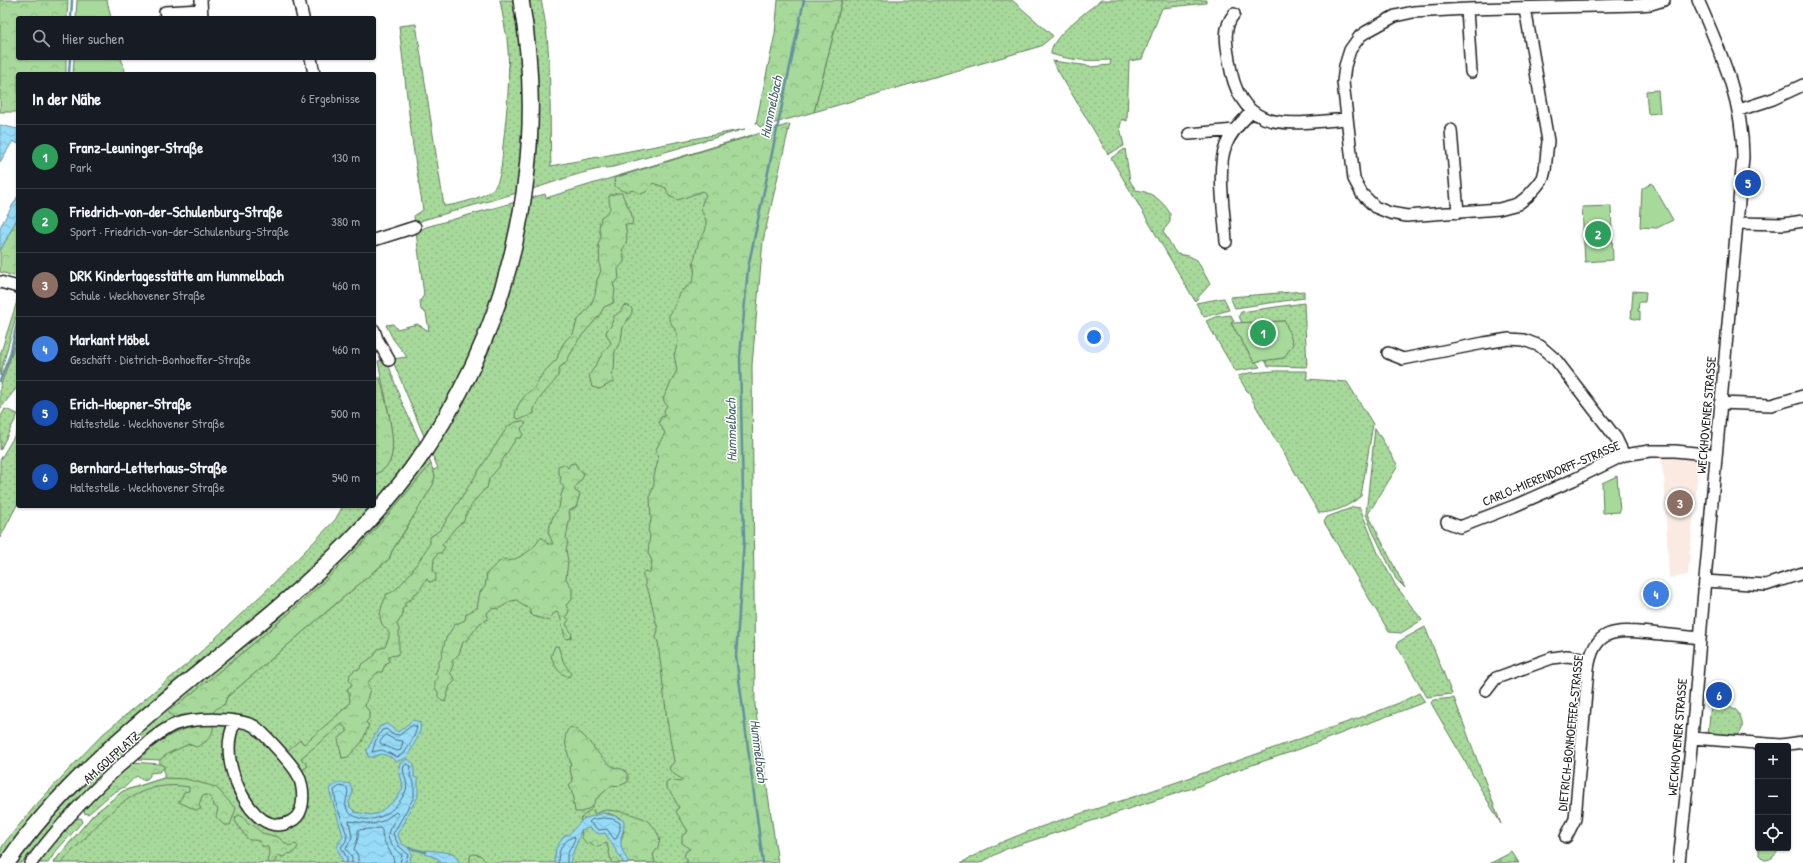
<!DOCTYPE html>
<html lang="de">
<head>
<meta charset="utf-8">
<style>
  :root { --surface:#171b24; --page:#242831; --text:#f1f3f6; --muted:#9ea1a6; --line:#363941; --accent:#8c9099 }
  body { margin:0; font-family:"Patrick Hand",sans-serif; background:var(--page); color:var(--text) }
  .controls { position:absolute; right:12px; bottom:12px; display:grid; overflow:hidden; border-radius:4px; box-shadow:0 1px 3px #0004 }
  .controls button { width:36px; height:36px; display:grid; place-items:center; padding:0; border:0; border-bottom:1px solid var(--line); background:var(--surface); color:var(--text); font:20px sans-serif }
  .you { position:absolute; left:1094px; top:337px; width:14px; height:14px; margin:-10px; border:3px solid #fff; border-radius:50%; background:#1a73e8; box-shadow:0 0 0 6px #1a73e833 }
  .badge { display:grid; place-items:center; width:26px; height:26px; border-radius:50%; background:var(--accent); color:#fff; font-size:13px; font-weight:700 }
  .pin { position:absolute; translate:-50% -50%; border:2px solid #fff; box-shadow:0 1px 4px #0006 }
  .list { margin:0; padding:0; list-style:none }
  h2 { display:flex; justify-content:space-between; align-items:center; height:52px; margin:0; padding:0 16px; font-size:17px }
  h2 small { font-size:13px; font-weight:400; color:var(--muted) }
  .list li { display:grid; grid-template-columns:26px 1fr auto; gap:12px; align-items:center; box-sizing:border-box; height:64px; padding:0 16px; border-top:1px solid var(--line) }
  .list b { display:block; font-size:15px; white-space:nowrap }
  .list p { margin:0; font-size:13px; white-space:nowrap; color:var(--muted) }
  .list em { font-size:13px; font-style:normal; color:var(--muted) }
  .icon { flex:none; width:22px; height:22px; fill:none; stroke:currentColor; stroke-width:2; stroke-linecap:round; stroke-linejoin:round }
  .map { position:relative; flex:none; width:1803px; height:863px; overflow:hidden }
  .search { position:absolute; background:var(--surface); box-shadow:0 1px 3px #0004; left:16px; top:16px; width:360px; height:44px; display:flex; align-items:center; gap:10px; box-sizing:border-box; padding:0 14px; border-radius:4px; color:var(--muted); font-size:15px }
  .panel { position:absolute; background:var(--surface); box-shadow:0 1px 3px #0004; left:16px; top:72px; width:360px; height:436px; border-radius:4px }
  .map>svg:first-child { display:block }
</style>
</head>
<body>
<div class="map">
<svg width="1803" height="863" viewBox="0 0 1803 863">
  <defs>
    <pattern id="grass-dots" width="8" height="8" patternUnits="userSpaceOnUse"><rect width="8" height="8" fill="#a6d99a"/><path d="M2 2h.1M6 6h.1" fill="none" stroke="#8eba84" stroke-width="1.8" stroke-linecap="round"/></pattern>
    <pattern id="forest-crowns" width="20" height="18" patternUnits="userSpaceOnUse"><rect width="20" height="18" fill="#a6d99a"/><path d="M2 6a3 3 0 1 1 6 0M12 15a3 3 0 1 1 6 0" fill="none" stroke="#8eba84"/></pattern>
    <pattern id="cemetery-stones" width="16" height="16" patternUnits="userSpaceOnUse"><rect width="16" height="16" fill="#a6d99a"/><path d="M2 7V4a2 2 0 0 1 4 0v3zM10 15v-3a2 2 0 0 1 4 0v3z" fill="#8eba84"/></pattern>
    <pattern id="water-waves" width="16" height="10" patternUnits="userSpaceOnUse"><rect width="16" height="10" fill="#96dbf8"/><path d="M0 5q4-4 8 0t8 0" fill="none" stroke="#81bbd4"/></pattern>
  </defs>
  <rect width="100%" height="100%" fill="#fff"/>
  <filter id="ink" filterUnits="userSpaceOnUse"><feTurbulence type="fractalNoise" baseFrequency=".025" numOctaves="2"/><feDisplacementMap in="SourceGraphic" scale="8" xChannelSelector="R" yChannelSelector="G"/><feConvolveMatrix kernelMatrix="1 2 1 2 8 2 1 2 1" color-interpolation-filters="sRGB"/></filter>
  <g filter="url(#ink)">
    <!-- built -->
    <path fill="#faeae2" d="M1661,457L1699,460L1688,575L1669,578L1664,475H1663Z"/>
    <!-- grass -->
    <path fill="url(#grass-dots)" stroke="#617a5b" d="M500,0H516L525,68L520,192L423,220L415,225L414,216L423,210L412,140L399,26L416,24L444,206C456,205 490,197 496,185C502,174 502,158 503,146C507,110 511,75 507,39C505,26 502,13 500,0Z
      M525,0H541C553,50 549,114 551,166L745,129L613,167C583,170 557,182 529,190Z
      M842,0H1012L1053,36L1041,46L814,112Z
      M1101,0H1206V3L1162,8L1142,59L1129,61L1127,121L1122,119L1120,127L1124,146L1108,154L1052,61L1090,66L1091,67L1110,65L1111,60C1089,61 1073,61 1051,54C1049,38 1089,10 1101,0Z
      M752,135L713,863H53L93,815L123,791L164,778V766L160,764C158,757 164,758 167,754L158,738L211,714L220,705H224L227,697L338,602L389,559L392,551L408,526L435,476L433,470L438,468L430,450L448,422L528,199L545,194L546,198Z
      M1125,149L1130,181L1136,190C1151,192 1161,199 1170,213V222L1163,231L1174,250L1177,254L1189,256L1197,260L1210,284L1195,301L1111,158Z
      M519,201L516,221L475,352L426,441L392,359L407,357L393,339L386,325L393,324L397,329L417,324L429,331L426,313L421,310L420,301L424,295L416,232L426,227Z
      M1304,291V298L1235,308L1230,297Z
      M18,298V309L0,376V355Z
      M1224,298L1229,310L1204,317L1196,303Z
      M1304,303L1307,367L1268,366L1265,360L1284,358L1285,321L1242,323L1239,316L1241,312Z
      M1231,315L1234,321L1231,323L1254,362H1256L1260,367L1235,371L1206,321L1215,317Z
      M18,328V386L0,409V387L12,354Z
      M384,360L389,366L400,398L422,446C374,516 311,574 246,628C197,669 145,709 99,754C78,774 57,794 38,816C30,825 7,860 0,863V850L6,841L35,806L75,763L103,734L193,659L271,586L335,520L343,506H374V475C380,472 387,468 390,461C398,441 382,384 378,361Z
      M1274,371H1307V379L1347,382L1373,424L1361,496C1350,506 1333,513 1319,513L1254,403L1249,392L1247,391L1238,376L1249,373Z
      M5,409L18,414L0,450V418Z
      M1375,428L1398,466L1368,514L1405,588L1396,579L1372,530L1366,514Z
      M18,430V503L0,538V460Z
      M427,455L431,464C404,496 378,528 349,558C293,614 230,663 169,712L176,719C140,728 45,831 22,863H13L32,838L103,763L275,616Z
      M1354,507L1360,508L1378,553L1396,586L1422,620L1401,633L1389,632L1324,522L1327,517Z
      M1425,627L1452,694L1427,697L1397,646L1398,642Z
      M1419,693L1425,702L1297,750L1240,769L1199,786L1006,849L980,863H961C1015,831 1079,815 1139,795C1214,770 1289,742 1365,716L1399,703Z
      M1454,698L1501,824L1431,703L1433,700Z
      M1711,703C1719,704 1728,704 1735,709C1743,716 1747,734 1733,737C1726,738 1715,735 1708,735Z"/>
    <!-- forest -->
    <path fill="url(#forest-crowns)" stroke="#617a5b" d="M0,0H68L67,18H18V58H66V74H18V112H0Z
      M778,0H842L814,112L760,127L756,123L775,34Z
      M790,124L763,241L752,365L755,705L778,863H687V859L684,856L686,851L690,849L682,843V836L688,831L676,812L679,807C674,800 673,793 666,788V782L669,780L680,782L683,780L671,772L669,768L674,762L667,720L658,642L656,638L658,630L649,593L645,585V580L642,574L645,571L650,573L652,561L648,553L650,535L648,530L651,521L650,495L654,485V476L658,460L656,449L665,433L659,422L661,417L665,416L664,410L667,406L663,399L677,370L674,355L678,342L676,331L669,320V315C676,308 675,299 680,292C683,289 688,287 691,284C695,277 695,269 693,262C696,256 696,250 698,244C700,238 706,233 706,227C707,210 695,214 706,195L703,191L678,200L669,196L666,188L653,183L646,192L641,194L633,190C627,193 620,191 615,186L614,178Z
      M617,193H622C625,205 635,212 632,225L625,224C627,234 629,242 622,250L624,254V262L618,269L619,279L613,284L615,290L613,303L604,307L599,316L579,339L565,364L560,367C559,371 559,375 556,379C550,388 533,402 534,413C529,416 523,419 518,419L515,416C516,404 526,393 535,387C538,378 550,365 557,359C559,350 565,338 573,334L577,321L590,306L595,295L597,280L601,271C598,262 601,254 598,244L601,237L599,228L601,217C614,209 609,209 609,196Z
      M18,217V277L0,272V251Z
      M624,305L629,306L632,309V313L623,327L621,340L615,351L614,370L611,373L614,381L600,389L592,387L589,375C597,365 601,353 611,343L606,333L607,330L611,326L614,316L620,312Z
      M374,378H380C385,399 398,441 390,461C387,468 380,472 374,475Z
      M516,422L522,421L526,424L521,428L523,435L520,438H516C515,441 502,461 500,463V466L489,479L487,488C481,491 464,514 464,521L456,527L442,545L445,547L441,553H438L434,559L433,570C436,574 437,576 435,581L429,582L427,579L419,591L413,595L412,599L405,602V607L402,609L403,615L397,624L399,629V652L397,655L389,656V661L385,665L382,672H378L367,683L370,689L365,706L369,711V719L366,722L369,725L362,742L348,757L342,758L338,739L348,731L342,724L301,758L308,766L301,771L286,752L300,740L304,744L342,711L344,708L347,707L350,702L349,693L347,689L352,685L349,680L350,674L355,670L360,669L361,665L374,656L378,649L385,647C386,643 389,639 389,635C389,630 385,629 382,624C377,615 383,603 387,594C400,592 423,555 430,543V537L440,530L508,426Z
      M575,463L578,469L584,473L583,477L575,488V491L580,494L576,507L569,511L570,517L566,538L568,543L566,550L568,561L566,579L572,588V600L566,605L569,611L566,617L569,620L566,624L572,634L571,638L566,639L565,637L560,616L557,612L553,614L549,621L533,616L530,613V609L522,605L517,600L511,601L500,608L491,609L487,613L488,617L487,620L480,623L467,640L463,642L459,654L452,661L453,665L450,673L456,680L450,686L445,702L439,699L438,696V692L435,688V680L438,678V676L435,674L438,667V663C443,657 442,653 444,645C445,637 451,632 454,625L465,620L466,614L477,608L480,592L485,587L487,573C493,568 499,560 506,559L509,561C520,558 535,549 540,538H543L548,544H553L548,532L553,516L559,508L561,495L564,488L560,482L561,477L558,472V466L564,464L568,468L570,464Z
      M431,464L435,476L433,485L392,551L389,559L338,602L227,697L224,705C218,706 216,710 211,714C205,719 184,718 176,719L168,712C230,663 293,614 348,558C378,528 404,496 431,464Z
      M555,646H558L564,663L571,673L569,677C558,673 555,667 551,656Z
      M212,724C217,733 204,745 196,747L189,744L167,754L160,760L139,759C145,754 149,749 155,744C158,741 162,741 166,738C179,729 196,726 212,724Z
      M571,727C589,735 596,756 612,766C619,770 624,767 628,775V782L619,786L612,785L596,799L592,807L582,812H575L574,805L572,803L574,798L569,785L573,781L569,767L571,764C568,754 560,733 571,727Z
      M131,762L160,764L164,766L163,769L159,772L150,773V776L147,779L142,780L137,776C132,779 130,783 126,786C120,789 114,792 109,796C102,802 96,808 88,814L84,813L86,803L93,801L96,792L103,791V788L130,766Z
      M164,778L186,779L216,787L236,809L230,825H224L216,817L218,809L214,806L212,799L207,795L202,796L199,805L201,809L196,810L179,802L184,792L189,791V787C144,779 115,805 87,836C78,845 69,853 62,863H53L93,815L123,791Z
      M590,810L594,811V814L606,810L625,812L645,819L654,827L660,838L658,848L653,854L655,863H613L610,857L607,843L595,847L590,842L587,844L582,838L581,830C596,821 611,838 621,848L620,843L624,831L620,818L608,813L581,822L580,819Z
      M239,815L245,818L248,824L253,825L262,833L278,837L289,846L296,844L298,847L293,853L287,854L283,857L278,855L274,863H267L269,853L268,847L262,846L259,841C256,840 251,840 249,840C247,839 236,823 235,821L236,817Z
      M81,818L83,821L57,850L48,863H39V860L75,819Z
      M473,854L480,855L487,863H470V856Z"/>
    <!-- cemetery -->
    <path fill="url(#cemetery-stones)" stroke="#617a5b" d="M1512,852L1519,863H1491Z"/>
    <!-- park -->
    <path fill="#a6d99a" stroke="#617a5b" d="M77,0H107L111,18H76Z
      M74,58H121L126,74H73Z
      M1658,90L1660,113L1648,114L1646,91Z
      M1652,183L1673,220L1657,228L1640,227L1642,189Z
      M1611,206L1613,260L1585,262L1582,207Z
      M1633,291L1646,292L1645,302H1639L1638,311H1640V320L1631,318Z
      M1285,321L1293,344L1284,358L1254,362L1231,323Z
      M1617,476L1620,512L1603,513L1602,483Z
      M1759,848H1780C1775,855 1773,860 1764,860L1759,855Z"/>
    <!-- water -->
    <path fill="url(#water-waves)" stroke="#658fa0" d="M0,125L18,129V144L13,141L0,162Z
      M18,196V217L0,251V227Z
      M413,720L420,722C423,735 412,744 408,757L396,762L391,757L381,754L373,757H368L367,750L380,726L387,724L398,732Z
      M408,759L414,764V777L418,779V797L408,813L405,822L397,834L402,844L409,848L412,854L409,863H343L337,847L343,836L329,789C336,781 341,782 350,784L353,792L349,802L350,807L355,812L371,815L379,813L396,799L402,790L403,786L399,769L400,763Z
      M603,813L615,816L624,821C625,830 620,836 621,844C621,850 626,857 629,863H624L605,833L599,834L589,828L581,830C579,842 572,851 570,863H554L556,848L564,836L569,834L583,819Z
      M426,850L453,853L460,863H441L437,858L425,854Z"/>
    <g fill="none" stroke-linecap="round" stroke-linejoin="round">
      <!-- shore -->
      <path stroke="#4d6874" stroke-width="1" d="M413,725L417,727C415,737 409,745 404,754L397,757L382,750L372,752L376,740L382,730L386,729L392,734L399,735Z
        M386,735L395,740L403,741L401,750L397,751L381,744L380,742Z
        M604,818L613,819L620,823V830L616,839H614L607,829L599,830L589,822L591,820Z
        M347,863V858L341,847L346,841L347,835L337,807L334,790L340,786L347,788C350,795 343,801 347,809C349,814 354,816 359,818C379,824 399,808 406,790C409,781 401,774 404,766L407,764L411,766L410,777L414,782V797L393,834L399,846L408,854L405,863
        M352,863V857L346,849L352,837L349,821L373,824L383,821L396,812L398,814C397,820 391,824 389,831C385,840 395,850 402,855L400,863
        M358,863V856L354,849L358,838V830L380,828L382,830C381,844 394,852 394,863
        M558,863C558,850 562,842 574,836L575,839L567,855V863"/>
      <!-- stream -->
      <path stroke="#658fa0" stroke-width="2.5" d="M71,18L72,0
        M69,74L70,58
        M0,381L10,355L18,318
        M409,848L426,852
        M763,863L736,656L744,540L740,357L748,268L804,0"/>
      <defs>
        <path id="minor" d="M201,0L202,18
          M299,0L303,18
          M1525,8L1548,141L1545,170L1543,178L1537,186L1528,196L1518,204L1499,209L1407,216L1390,213L1375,207L1362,194L1354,179L1343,82L1345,66L1350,50L1360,36L1366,32L1395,16L1413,12L1467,9L1639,5L1651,4L1664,0
          M1467,9L1471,72
          M165,12L201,10
          M1234,14C1223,27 1226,43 1229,60C1240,136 1286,124 1347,119
          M311,58L314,74
          M1739,110L1773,99L1803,85
          M1451,130L1458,213
          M1189,134L1235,130
          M1737,223L1784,224L1803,221
          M374,240L415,227
          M1226,242C1225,216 1216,168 1226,145C1231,131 1243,121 1252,111
          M0,282L18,287
          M374,330L377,339L389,360
          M1388,353L1403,359L1484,343L1509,339L1524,340L1540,346L1556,360L1616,438L1624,455
          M1720,403L1771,405L1803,396
          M1447,522L1460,527L1514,506L1573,480L1624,455L1650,451H1675L1716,455
          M1705,581L1766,585L1803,573
          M1486,691L1496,678L1552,658L1567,656L1589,659
          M1692,738L1781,745L1803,742
          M1566,837L1575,819L1588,669C1594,627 1617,630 1651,633C1668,635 1684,636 1700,638
          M31,863C61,823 96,786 134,754C147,743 161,730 176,724C194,718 237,717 254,726C262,731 294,766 298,775C304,787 306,812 293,820C260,842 233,785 230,760C228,747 229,734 235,722
          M1679,863L1692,738L1704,591L1743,157C1743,100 1720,51 1698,0"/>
        <path id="secondary" d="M7,863C74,765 184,687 274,611C324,569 372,522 411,470C510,335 550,165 521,0"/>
      </defs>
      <!-- minor casing -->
      <use href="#minor" stroke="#1c1c1c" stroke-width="14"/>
      <!-- secondary casing -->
      <use href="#secondary" stroke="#1c1c1c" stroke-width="18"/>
      <!-- minor -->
      <use href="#minor" stroke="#fff" stroke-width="11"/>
      <!-- secondary -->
      <use href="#secondary" stroke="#fff" stroke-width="15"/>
    </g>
  </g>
  <g text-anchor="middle" stroke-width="3" stroke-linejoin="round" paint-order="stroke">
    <!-- street labels -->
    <g font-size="13" fill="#1c1c1c" stroke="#fff">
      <text transform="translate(1706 415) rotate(-85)" y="5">WECKHOVENER STRASSE</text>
      <text transform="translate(1551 473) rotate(-23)" y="5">CARLO-MIERENDORFF-STRASSE</text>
      <text transform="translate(1570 733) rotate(-84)" y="5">DIETRICH-BONHOEFFER-STRASSE</text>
      <text transform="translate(1677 737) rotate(-85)" y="5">WECKHOVENER STRASSE</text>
      <text transform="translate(111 757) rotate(-42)" y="5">AM GOLFPLATZ</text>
    </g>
    <!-- water labels -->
    <g font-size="14" font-style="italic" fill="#475f69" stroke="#fff">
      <text transform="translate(771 107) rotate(-78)" y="5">Hummelbach</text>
      <text transform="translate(731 430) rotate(-91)" y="5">Hummelbach</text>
      <text transform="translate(759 751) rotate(83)" y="5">Hummelbach</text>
    </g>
  </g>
</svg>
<div class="controls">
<button>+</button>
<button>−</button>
<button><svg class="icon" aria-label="locate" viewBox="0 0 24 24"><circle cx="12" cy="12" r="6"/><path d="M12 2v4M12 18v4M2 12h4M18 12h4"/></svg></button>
</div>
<div class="you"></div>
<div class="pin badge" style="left:1263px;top:333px;background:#2e9e5b">1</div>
<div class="pin badge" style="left:1598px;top:234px;background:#2e9e5b">2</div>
<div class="pin badge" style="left:1680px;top:503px;background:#8d6e63">3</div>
<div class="pin badge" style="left:1656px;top:594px;background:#3f7fe0">4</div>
<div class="pin badge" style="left:1748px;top:183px;background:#1a4fb4">5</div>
<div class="pin badge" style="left:1719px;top:695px;background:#1a4fb4">6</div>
<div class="search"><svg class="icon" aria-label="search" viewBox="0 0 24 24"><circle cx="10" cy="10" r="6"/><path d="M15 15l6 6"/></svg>Hier suchen</div>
<section class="panel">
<h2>In der Nähe<small>6 Ergebnisse</small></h2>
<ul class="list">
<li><span class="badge" style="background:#2e9e5b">1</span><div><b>Franz-Leuninger-Straße</b><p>Park</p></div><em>130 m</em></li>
<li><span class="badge" style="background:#2e9e5b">2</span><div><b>Friedrich-von-der-Schulenburg-Straße</b><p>Sport · Friedrich-von-der-Schulenburg-Straße</p></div><em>380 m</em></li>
<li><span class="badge" style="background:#8d6e63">3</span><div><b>DRK Kindertagesstätte am Hummelbach</b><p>Schule · Weckhovener Straße</p></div><em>460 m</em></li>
<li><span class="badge" style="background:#3f7fe0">4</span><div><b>Markant Möbel</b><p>Geschäft · Dietrich-Bonhoeffer-Straße</p></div><em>460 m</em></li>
<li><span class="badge" style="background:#1a4fb4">5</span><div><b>Erich-Hoepner-Straße</b><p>Haltestelle · Weckhovener Straße</p></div><em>500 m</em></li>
<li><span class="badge" style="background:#1a4fb4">6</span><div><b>Bernhard-Letterhaus-Straße</b><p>Haltestelle · Weckhovener Straße</p></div><em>540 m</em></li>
</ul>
</section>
</div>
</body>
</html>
